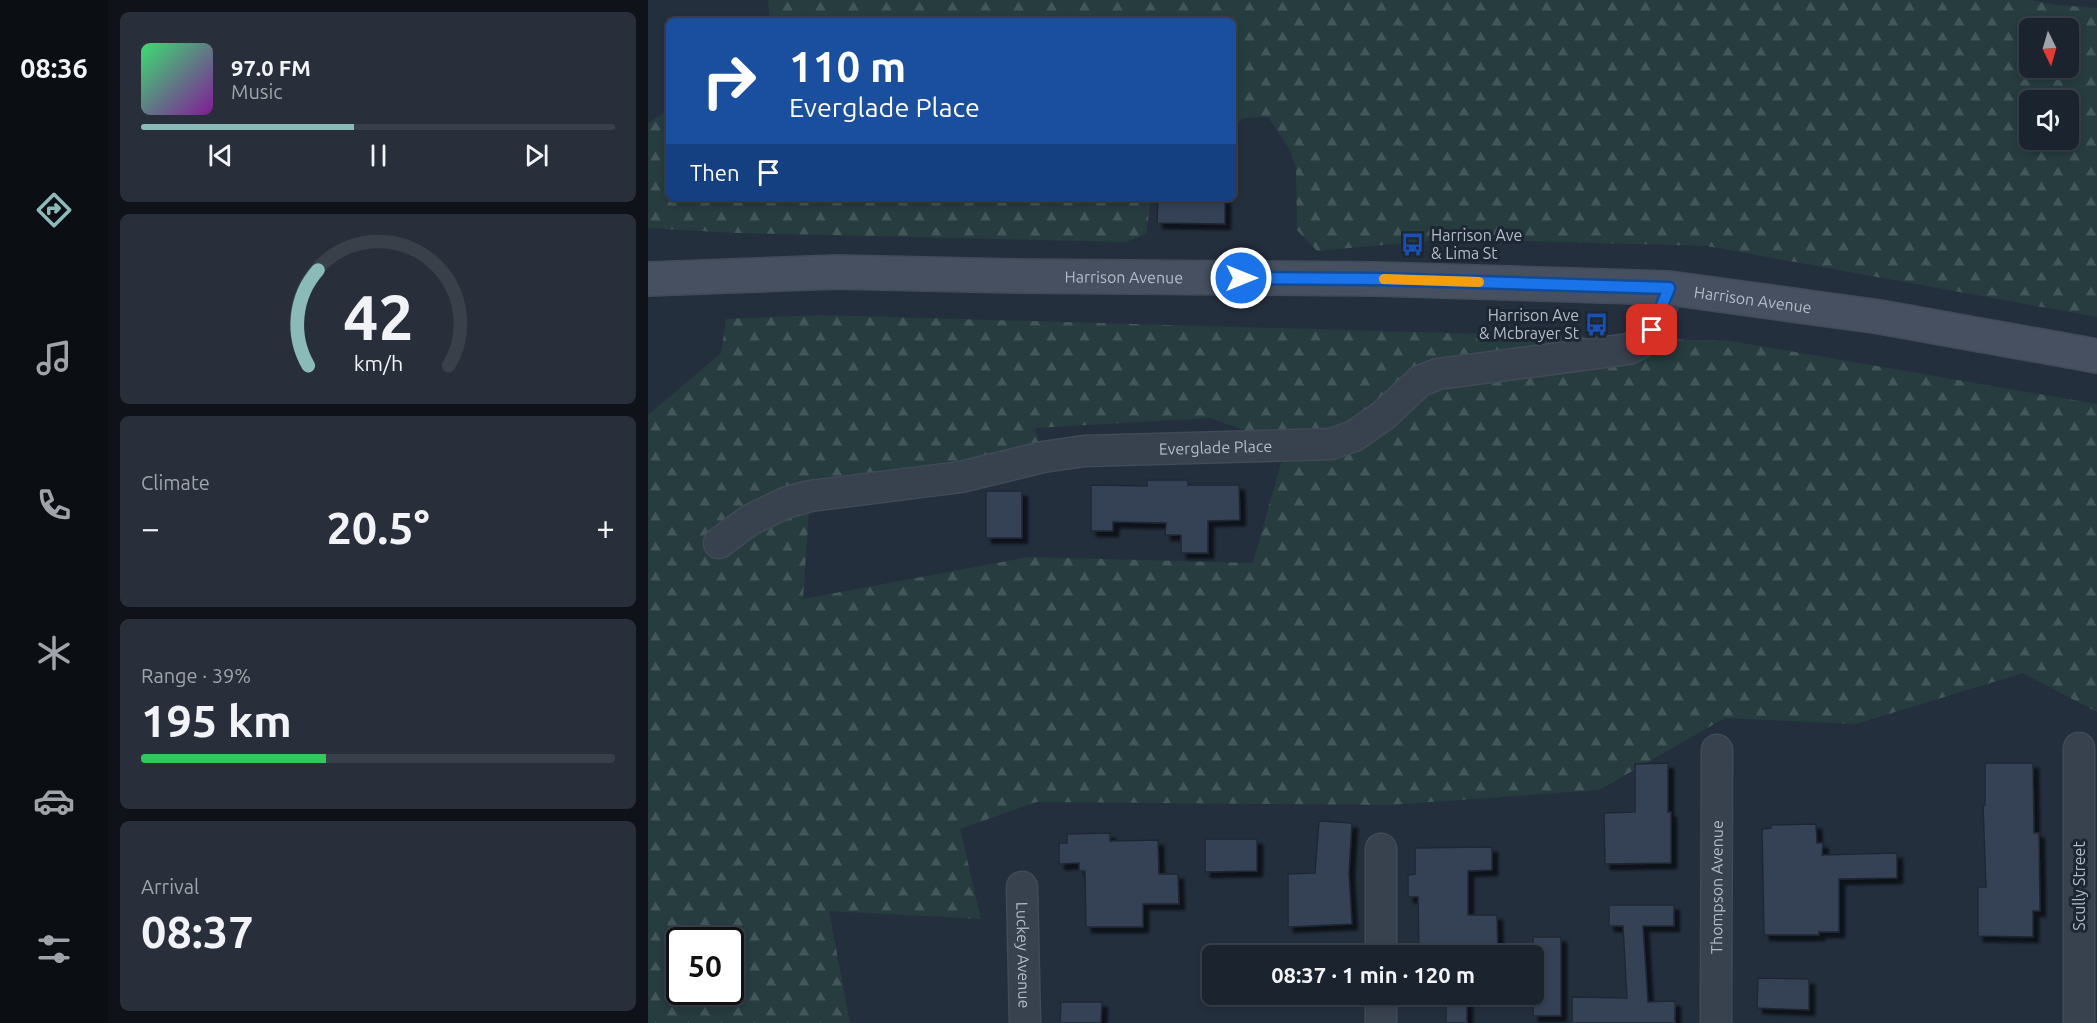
<!DOCTYPE html>
<html lang="en">
<head>
<meta charset="utf-8">
<style>
  body { margin:0; font-family:Ubuntu,sans-serif; background:#282f3a; color:#f1f3f6; height:100vh; display:flex; flex-direction:column; font-size:22px; white-space:nowrap }
  * { box-sizing:border-box; margin:0 }
  p { font-size:20px; color:#a0a4aa }
  .icon { flex:none; width:33px; height:33px; fill:none; stroke:currentColor; stroke-width:2; stroke-linecap:round; stroke-linejoin:round }
  .map { position:relative; flex:1; overflow:hidden }
  .sheet { display:flex; flex-direction:column; gap:12px; padding:12px; background:#0f1319; width:540px }
  .sheet>* { flex:none }
  .top-card { position:absolute; left:18px; top:18px; width:570px; height:183px; border-radius:9px; box-shadow:0 3px 9px #0003,0 0 0 2px #39404a; background:#1a4fa0; color:#fff; overflow:hidden }
  .needle { width:39px; rotate:175deg }
  .controls { position:absolute; left:1371px; top:18px; display:grid; gap:12px }
  .controls a { display:grid; place-items:center; width:60px; height:60px; border-radius:9px; background:#1b232e; box-shadow:0 3px 9px #0003,0 0 0 2px #39404a; font-size:30px }
  .speed { position:absolute; left:18px; top:927px; display:flex; gap:12px; font-size:30px; font-weight:700; text-align:center }
  .speed>* { display:grid; place-content:center; width:78px; height:78px; border-radius:50%; background:#1b232e; box-shadow:0 3px 9px #0003,0 0 0 2px #39404a; line-height:1 }
  .speed .limit { border:3px solid #111; border-radius:9px; background:#fff; color:#111 }
  .pin { position:absolute; display:grid; place-items:center; width:51px; height:51px; color:#fff; margin:-26px; border-radius:12px; box-shadow:0 3px 9px #0006 }
  .me { position:absolute; width:66px; margin:-33px; rotate:90deg; stroke-linejoin:round; filter:drop-shadow(0 0 4px #0008) }
  .turn { display:flex; align-items:center; gap:21px; height:126px; padding:0 24px; font-size:27px }
  .turn .icon { width:78px; height:78px; stroke-width:2.5 }
  .turn b { display:block; font-size:42px; line-height:51px }
  .then { display:flex; align-items:center; height:57px; padding:0 24px; background:#0003; gap:12px; font-size:22px }
  .big { font-size:45px; font-weight:700; line-height:1.1 }
  .sheet .tile { flex:1; display:flex; flex-direction:column; justify-content:center; gap:9px; min-width:0; padding:0 21px; border-radius:9px; background:#282f3a }
  .sheet .dial { align-items:center; gap:0 }
  .dial svg { height:156px; overflow:visible; fill:none; stroke:#39404a; stroke-width:7; stroke-linecap:round; text-anchor:middle }
  .dial text { fill:#f1f3f6; stroke:none }
  .song { display:flex; align-items:center; gap:18px }
  .cover { width:72px; height:72px; border-radius:9px; background:linear-gradient(135deg,hsl(140 70% 55%),hsl(290 70% 35%)) }
  .played { height:6px; border-radius:3px; background:linear-gradient(90deg,#8bbbb9 45%,#39404a 45%) }
  .keys { display:flex; justify-content:space-around; direction:ltr }
  .heat { display:flex; justify-content:space-between; align-items:center; font-size:33px; direction:ltr }
  .charge { height:9px; border-radius:4px; background:linear-gradient(90deg,#34c759 39%,#39404a 0) }
  .trip { position:absolute; left:554px; top:945px; width:342px; height:60px; border-radius:9px; background:#1b232e; box-shadow:0 3px 9px #0003,0 0 0 2px #39404a; font-weight:700; line-height:60px; text-align:center }
  main { display:flex; flex:1; min-height:0 }
  .dock { display:flex; flex-direction:column; width:108px; justify-content:space-around; align-items:center; background:#0b0e12; color:#a0a4aa }
  .dock .icon { width:42px; height:42px }
  .dock .selected { color:#8bbbb9 }
  .dock b { font-size:27px; color:#f1f3f6 }
  .map>svg:first-child { display:block }
  .forest { fill:url(#forest-firs); fill-rule:evenodd }
  .building { fill:#364354; stroke:#1f2835; stroke-width:1.5; filter:url(#shadow) }
  .lines { fill:none; stroke-linecap:round; stroke-linejoin:round }
  .street-casing { stroke:#414a57; stroke-width:33 }
  .secondary-casing { stroke:#414a57; stroke-width:36 }
  .street { stroke:#38414e; stroke-width:30 }
  .secondary { stroke:#465061; stroke-width:33 }
  .route-casing { stroke:#114b97; stroke-width:15 }
  .route { stroke:#1a73e8; stroke-width:10 }
  .slow { stroke:#f59e0b; stroke-width:10 }
  .labels { text-anchor:middle; stroke-width:6; stroke-linejoin:round; paint-order:stroke }
  .poi-label { font-size:16px; fill:#b4bcc9; stroke:#1d2633; text-anchor:start }
  .street-label { font-size:16px; fill:#b4bcc9; stroke:#1d2633 }
</style>
</head>
<body>
<main>
<nav class="dock">
<b>08:36</b>
<svg class="icon selected" aria-label="directions" viewBox="0 0 24 24"><path d="M12 3l9 9-9 9-9-9zM9 14v-3h6M13 9l2 2-2 2"/></svg>
<svg class="icon" aria-label="music" viewBox="0 0 24 24"><path d="M9 18V5l10-2v13"/><circle cx="6" cy="18" r="3"/><circle cx="16" cy="16" r="3"/></svg>
<svg class="icon" aria-label="phone" viewBox="0 0 24 24"><path d="M5 4h4l2 5-3 2q2 4 5 5l2-3 5 2v4C11 20 4 13 5 4z"/></svg>
<svg class="icon" aria-label="climate" viewBox="0 0 24 24"><path d="M12 3v18M4 7l16 10M4 17L20 7"/></svg>
<svg class="icon" aria-label="car" viewBox="0 0 24 24"><path d="M5 17H2v-5l4-1 3-4h7l3 4 3 1v5h-3M9 17h6M6 11h13"/><circle cx="7" cy="17" r="2"/><circle cx="17" cy="17" r="2"/></svg>
<svg class="icon" aria-label="filters" viewBox="0 0 24 24"><path d="M4 7h16M4 17h16"/><circle cx="9" cy="7" r="2"/><circle cx="15" cy="17" r="2"/></svg>
</nav>
<section class="sheet">
<div class="tile">
<div class="song"><i class="cover"></i><div><b>97.0 FM</b><p>Music</p></div></div>
<div class="played"></div>
<div class="keys"><svg class="icon" aria-label="previous" viewBox="0 0 24 24"><path d="M18 5L8 12l10 7zM5 5v14"/></svg><svg class="icon" aria-label="pause" viewBox="0 0 24 24"><path d="M8 5v14M16 5v14"/></svg><svg class="icon" aria-label="next" viewBox="0 0 24 24"><path d="M6 5l10 7-10 7zM19 5v14"/></svg></div>
</div>
<div class="tile dial"><svg viewBox="0 0 100 80">
<path d="M14 69A42 42 0 1 1 86 69"/>
<path d="M14 69A42 42 0 0 1 19 20" stroke="#8bbbb9"/>
<text x="50" y="56" font-size="32" font-weight="700">42</text>
<text x="50" y="72" font-size="11">km/h</text>
</svg></div>
<div class="tile"><p>Climate</p>
<div class="heat"><a>−</a><b class="big">20.5°</b><a>+</a></div>
</div>
<div class="tile"><p>Range · 39%</p><b class="big">195 km</b><div class="charge"></div></div>
<div class="tile"><p>Arrival</p><b class="big">08:37</b></div>
</section>
<div class="map">
<svg width="1449" height="1023" viewBox="0 0 1449 1023">
  <defs>
    <pattern id="forest-firs" width="22" height="20" patternUnits="userSpaceOnUse" patternTransform="scale(1.5)"><rect width="22" height="20" fill="#263c3f"/><path d="M5 1l3.5 6h-7zM16 11l3.5 6h-7z" fill="#435659"/></pattern>
    <filter id="shadow"><feDropShadow dx="5.5" dy="5.5" stdDeviation="1.5" flood-color="#0009"/></filter>
  </defs>
  <rect width="100%" height="100%" fill="#242f3e"/>
  <path class="forest" d="M 120,0 L 1383,0 L 1408,5 L 1449,8 L 1449,317 L 1059,246 L 800,239 L 669,251 L 649,230 L 648,167 L 640,147 L 620,117 L 596,118 L 585,126 L 585,21 L 122,21 ZM 1382,28 L 1420,28 L 1420,68 L 1382,68 ZM 1382,100 L 1420,100 L 1420,140 L 1382,140 Z
    M 21,110 L 21,198 L 503,198 L 498,234 L 478,242 L 89,233 L 0,228 L 0,123 Z
    M 172,315 L 1083,341 L 1449,404 L 1449,712 L 1375,673 L 1208,724 L 1077,718 L 951,790 L 740,805 L 388,802 L 312,829 L 333,919 L 181,911 L 202,1023 L 0,1023 L 0,415 L 73,353 L 78,319 ZM 562,418 L 638,445 L 605,563 L 381,557 L 155,599 L 162,496 L 395,457 L 387,428 ZM 32,940 L 82,940 L 82,992 L 32,992 Z"/>
  <path class="building" d="M 510,198 L 577,198 L 577,224 L 509,223 Z
    M 499,480 L 540,480 L 540,485 L 591,485 L 592,520 L 560,521 L 560,553 L 533,553 L 533,535 L 517,535 L 518,523 L 465,522 L 465,531 L 443,531 L 443,485 L 499,486 Z
    M 338,491 L 374,491 L 374,538 L 338,538 Z
    M 1020,763 L 1020,812 L 1023,812 L 1023,863 L 957,864 L 956,813 L 987,812 L 987,764 Z
    M 1337,763 L 1385,763 L 1386,833 L 1391,833 L 1392,911 L 1385,911 L 1385,937 L 1330,936 L 1330,887 L 1338,887 L 1335,805 L 1337,805 Z
    M 671,821 L 704,823 L 701,873 L 704,924 L 640,927 L 640,874 L 667,873 Z
    M 1168,824 L 1169,843 L 1175,843 L 1174,855 L 1249,853 L 1249,878 L 1191,879 L 1191,932 L 1171,932 L 1171,935 L 1116,935 L 1114,829 L 1123,828 L 1123,825 Z
    M 462,833 L 462,841 L 510,840 L 511,874 L 530,874 L 531,904 L 495,904 L 495,927 L 438,927 L 437,871 L 431,871 L 431,863 L 411,864 L 411,843 L 419,843 L 419,834 Z
    M 557,839 L 609,839 L 609,871 L 557,872 Z
    M 844,847 L 844,870 L 820,871 L 820,915 L 849,915 L 850,956 L 771,956 L 770,897 L 760,897 L 760,875 L 767,874 L 767,848 Z
    M 961,905 L 1026,905 L 1026,926 L 995,926 L 1000,1002 L 1027,1001 L 1027,1023 L 924,1023 L 924,997 L 979,998 L 975,926 L 961,926 Z
    M 885,937 L 913,937 L 913,1016 L 885,1016 Z
    M 1110,978 L 1161,979 L 1161,1010 L 1109,1008 Z
    M 798,994 L 819,994 L 819,1023 L 798,1023 Z
    M 413,1002 L 454,1002 L 453,1023 L 412,1023 Z"/>
  <g class="lines">
    <defs>
      <g id="street">
        <path id="s1" d="M 71,543 L 102,520 L 137,503 L 162,496 L 313,477 L 395,457 L 436,451 L 683,444 L 706,436 L 736,415 L 772,381 L 790,374 L 981,349 L 994,342 L 1004,330 L 1021,288"/>
        <path id="s2" d="M 374,887 L 377,1023"/>
        <path d="M 733,956 L 733,849"/>
        <path d="M 733,1023 L 733,994"/>
        <path id="s3" d="M 1068,1023 L 1069,750"/>
        <path d="M 1431,1023 L 1431,748"/>
      </g>
      <g id="secondary">
        <path id="s4" d="M 0,279 L 189,272 L 367,276 L 728,279 L 1021,288 L 1232,317 L 1449,356"/>
      </g>
    </defs>
    <use href="#street" class="street-casing"/>
    <use href="#secondary" class="secondary-casing"/>
    <use href="#street" class="street"/>
    <use href="#secondary" class="secondary"/>
  </g>
  <g class="lines">
    <defs>
      <path id="route" d="M 593,278 L 728,279 L 1021,288 L 1004,330"/>
    </defs>
    <use href="#route" class="route-casing"/>
    <use href="#route" class="route"/>
    <path class="slow" d="M 736,279 L 831,282"/>
  </g>
  <defs>
    <symbol id="bus-bare" viewBox="-9 -9 18 18"><path d="M-5-6H5V4H4V6H2V4H-2V6H-4V4H-5ZM-3.5-4V0h7V-4ZM-3.5 1.2v1.5H-2V1.2ZM2 1.2v1.5H3.5V1.2Z" fill="#1a4fb4" stroke="#1d2633" stroke-width="2.5" paint-order="stroke"/></symbol>
  </defs>
  <g fill-rule="evenodd">
    <use href="#bus-bare" x="748" y="228" width="33" height="33"/>
    <use href="#bus-bare" x="932" y="308" width="33" height="33"/>
  </g>
  <g class="labels">
    <g class="poi-label">
      <text x="783" y="241">Harrison Ave<tspan x="783" dy="18">&amp; Lima St</tspan></text>
      <text x="931" y="321" text-anchor="end">Harrison Ave<tspan x="931" dy="18">&amp; Mcbrayer St</tspan></text>
    </g>
    <g class="street-label">
      <text dy="6" stroke="none"><textPath href="#s4" startOffset="476">Harrison Avenue</textPath></text>
      <text dy="6" stroke="none"><textPath href="#s4" startOffset="1106">Harrison Avenue</textPath></text>
      <text dy="6" stroke="none"><textPath href="#s1" startOffset="513">Everglade Place</textPath></text>
      <text dy="6" stroke="none"><textPath href="#s3" startOffset="136">Thompson Avenue</textPath></text>
      <text transform="translate(1431 886) rotate(-90)" y="6">Scully Street</text>
      <text dy="6" stroke="none"><textPath href="#s2" startOffset="68">Luckey Avenue</textPath></text>
    </g>
  </g>
</svg>
<div class="controls">
<a><svg class="needle" viewBox="-14 -14 28 28"><path d="M0-13l5 13h-10z" fill="#e53935"/><path d="M0 13l5-13h-10z" fill="#a0a4aa"/></svg></a>
<a><svg class="icon" aria-label="sound" viewBox="0 0 24 24"><path d="M4 9h4l5-4v14l-5-4H4zM17 9q2 3 0 6"/></svg></a>
</div>
<div class="speed"><div class="limit">50</div></div>
<div class="pin" style="left:1004px;top:330px;background:#d93025"><svg class="icon" aria-label="arrive" viewBox="0 0 24 24"><path d="M6 21V4h12l-3 4 3 4H6"/></svg></div>
<svg class="me" style="left:593px;top:278px" viewBox="-20 -20 40 40"><circle r="17" fill="#1a73e8" stroke="#fff" stroke-width="3"/><path d="M0-11L8 9 0 5-8 9z" fill="#fff"/></svg>
<div class="trip">08:37 · 1 min · 120 m</div>
<div class="top-card">
<div class="turn"><svg class="icon" aria-label="right" viewBox="0 0 24 24"><path d="M7 20v-9h11M14 6l5 5-5 5"/></svg><div><b>110 m</b>Everglade Place</div></div>
<div class="then">Then<svg class="icon" aria-label="arrive" viewBox="0 0 24 24"><path d="M6 21V4h12l-3 4 3 4H6"/></svg></div>
</div>
</div>
</main>
</body>
</html>
